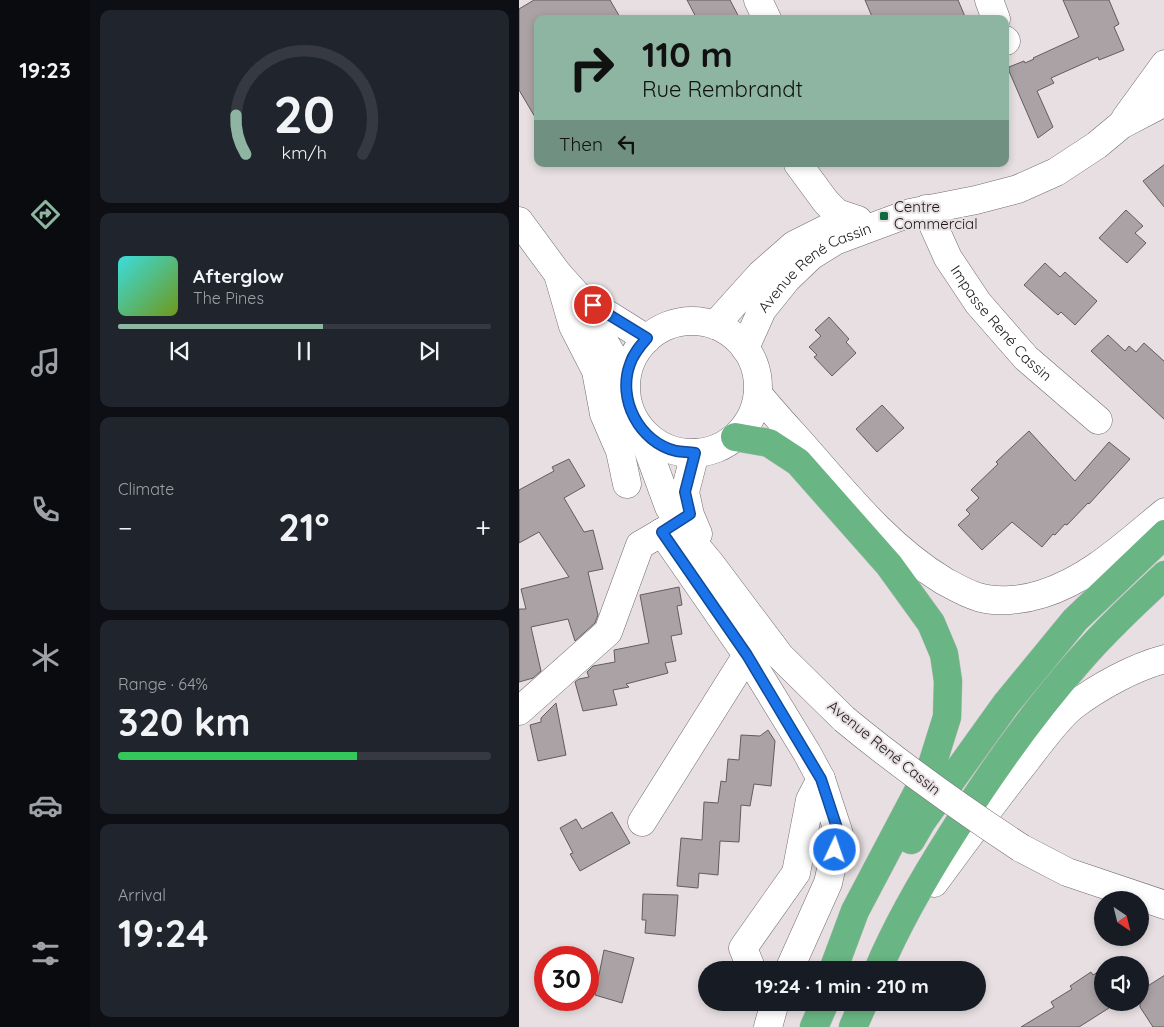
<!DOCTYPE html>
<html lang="en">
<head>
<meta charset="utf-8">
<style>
  body { margin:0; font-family:Quicksand,sans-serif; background:#20242c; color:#f1f3f6; height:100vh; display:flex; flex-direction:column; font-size:19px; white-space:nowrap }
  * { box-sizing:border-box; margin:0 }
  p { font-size:16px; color:#9ea1a6 }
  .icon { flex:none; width:28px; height:28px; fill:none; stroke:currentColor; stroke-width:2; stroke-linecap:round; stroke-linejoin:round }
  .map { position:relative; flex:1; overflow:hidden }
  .side { display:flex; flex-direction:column; gap:10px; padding:10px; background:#0d0f14; width:429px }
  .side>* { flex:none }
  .hud { position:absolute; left:15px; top:15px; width:475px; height:152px; border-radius:10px; box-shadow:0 2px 8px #0003; background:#8db5a2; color:#111; overflow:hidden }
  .needle { width:32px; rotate:145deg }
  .tools { position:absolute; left:575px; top:891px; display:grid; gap:10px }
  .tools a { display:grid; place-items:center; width:55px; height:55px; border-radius:50%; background:#171b24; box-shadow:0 2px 8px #0003; font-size:25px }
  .speed { position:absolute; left:15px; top:946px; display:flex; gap:10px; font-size:25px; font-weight:700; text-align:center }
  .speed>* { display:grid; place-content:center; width:65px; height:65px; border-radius:50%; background:#171b24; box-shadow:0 2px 8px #0003; line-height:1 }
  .speed .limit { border:8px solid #d22; background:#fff; color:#111 }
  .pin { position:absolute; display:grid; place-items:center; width:42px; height:42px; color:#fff; margin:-21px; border:2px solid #fff; border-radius:50%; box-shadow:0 1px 5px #0007 }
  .me { position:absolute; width:55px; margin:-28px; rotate:3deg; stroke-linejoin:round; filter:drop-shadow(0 0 4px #0008) }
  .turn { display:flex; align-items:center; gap:18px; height:105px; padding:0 25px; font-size:22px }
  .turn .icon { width:65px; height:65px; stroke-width:2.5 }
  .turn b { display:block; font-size:35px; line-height:42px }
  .then { display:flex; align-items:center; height:48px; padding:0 25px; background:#0003; gap:10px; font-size:19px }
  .big { font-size:38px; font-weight:800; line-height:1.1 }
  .side .tile { flex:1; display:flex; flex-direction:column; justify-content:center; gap:8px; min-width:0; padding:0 18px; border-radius:10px; background:#20242c }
  .side .dial { align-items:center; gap:0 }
  .dial svg { height:130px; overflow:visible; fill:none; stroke:#363941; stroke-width:7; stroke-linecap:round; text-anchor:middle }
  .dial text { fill:#f1f3f6; stroke:none }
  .song { display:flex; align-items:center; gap:15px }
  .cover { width:60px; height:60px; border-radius:8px; background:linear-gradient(135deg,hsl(180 70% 55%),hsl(80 70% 35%)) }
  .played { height:5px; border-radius:2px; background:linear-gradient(90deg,#8db5a2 55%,#363941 55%) }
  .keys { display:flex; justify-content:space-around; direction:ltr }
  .heat { display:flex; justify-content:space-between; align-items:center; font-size:28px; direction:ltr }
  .charge { height:8px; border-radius:4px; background:linear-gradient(90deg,#34c759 64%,#363941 0) }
  .trip { position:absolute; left:179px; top:961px; width:288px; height:50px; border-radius:25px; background:#171b24; box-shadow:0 2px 8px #0003; font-weight:800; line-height:50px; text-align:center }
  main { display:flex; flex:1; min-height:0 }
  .dock { display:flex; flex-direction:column; width:90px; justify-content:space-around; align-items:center; background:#090b0e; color:#9ea1a6 }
  .dock .icon { width:35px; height:35px }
  .dock .selected { color:#8db5a2 }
  .dock b { font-size:22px; color:#f1f3f6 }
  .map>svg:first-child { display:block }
  .building { fill:#aaa2a4; stroke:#635d5e }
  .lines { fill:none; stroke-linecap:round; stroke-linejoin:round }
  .minor-casing { stroke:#736c6e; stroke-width:29 }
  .highway-casing { stroke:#bfbebe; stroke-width:29 }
  .minor { stroke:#fff; stroke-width:28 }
  .highway { stroke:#69b583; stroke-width:28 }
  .minor-bridge-casing { stroke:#736c6e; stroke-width:29; stroke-linecap:butt }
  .minor-bridge { stroke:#fff; stroke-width:28 }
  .route-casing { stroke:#114b97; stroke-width:12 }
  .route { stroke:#1a73e8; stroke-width:9 }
  .poi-dot { fill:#12693b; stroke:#e7dfe1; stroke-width:2 }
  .labels { text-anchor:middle; stroke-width:4; stroke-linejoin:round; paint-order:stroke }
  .poi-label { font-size:15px; fill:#1a1718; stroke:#e7dfe1; text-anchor:start }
  .street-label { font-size:15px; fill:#1a1718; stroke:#e7dfe1 }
</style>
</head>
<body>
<main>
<nav class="dock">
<b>19:23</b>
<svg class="icon selected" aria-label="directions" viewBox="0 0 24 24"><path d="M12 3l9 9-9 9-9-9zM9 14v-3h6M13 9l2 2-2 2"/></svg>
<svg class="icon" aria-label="music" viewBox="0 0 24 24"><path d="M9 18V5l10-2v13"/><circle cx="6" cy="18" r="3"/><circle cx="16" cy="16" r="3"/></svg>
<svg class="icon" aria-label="phone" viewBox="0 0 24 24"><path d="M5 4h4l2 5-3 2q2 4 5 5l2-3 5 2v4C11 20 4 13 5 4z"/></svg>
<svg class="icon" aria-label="climate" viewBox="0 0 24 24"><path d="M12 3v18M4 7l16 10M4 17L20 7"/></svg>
<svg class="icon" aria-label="car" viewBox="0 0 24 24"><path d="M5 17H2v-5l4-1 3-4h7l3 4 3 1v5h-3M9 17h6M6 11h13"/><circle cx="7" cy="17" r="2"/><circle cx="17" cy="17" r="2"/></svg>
<svg class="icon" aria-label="filters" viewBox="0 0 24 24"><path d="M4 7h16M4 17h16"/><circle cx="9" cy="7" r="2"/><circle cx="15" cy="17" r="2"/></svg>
</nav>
<section class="side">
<div class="tile dial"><svg viewBox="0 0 100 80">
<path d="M14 69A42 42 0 1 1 86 69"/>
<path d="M14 69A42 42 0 0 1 8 45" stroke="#8db5a2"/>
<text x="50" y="56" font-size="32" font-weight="700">20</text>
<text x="50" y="72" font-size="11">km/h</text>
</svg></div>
<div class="tile">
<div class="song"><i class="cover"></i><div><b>Afterglow</b><p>The Pines</p></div></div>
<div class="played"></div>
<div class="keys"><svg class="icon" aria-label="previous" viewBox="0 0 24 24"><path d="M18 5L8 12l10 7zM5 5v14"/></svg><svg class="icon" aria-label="pause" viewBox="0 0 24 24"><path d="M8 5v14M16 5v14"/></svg><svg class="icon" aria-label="next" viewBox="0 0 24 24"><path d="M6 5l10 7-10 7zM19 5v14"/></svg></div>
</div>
<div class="tile"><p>Climate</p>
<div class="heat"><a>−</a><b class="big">21°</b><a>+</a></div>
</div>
<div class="tile"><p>Range · 64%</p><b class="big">320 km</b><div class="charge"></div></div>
<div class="tile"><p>Arrival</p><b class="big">19:24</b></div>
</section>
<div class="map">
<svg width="646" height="1027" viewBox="0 0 646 1027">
  <rect width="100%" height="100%" fill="#e7dfe1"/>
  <path class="building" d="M 15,0 L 91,0 L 102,19 L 19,19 L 19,122 L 0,90 L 0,9 Z
    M 168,0 L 211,0 L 221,19 L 178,19 Z
    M 346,0 L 439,0 L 447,19 L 354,19 Z
    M 544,0 L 590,0 L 600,24 L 595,27 L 605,50 L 580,60 L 579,57 L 532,78 L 535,83 L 518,91 L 534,127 L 519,138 L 490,71 L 490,67 L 505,61 L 506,63 L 515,59 L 514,58 L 560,37 Z
    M 646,164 L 646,208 L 624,181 Z
    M 607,210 L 624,226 L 616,233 L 627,243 L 608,263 L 580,238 Z
    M 526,263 L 541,277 L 546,272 L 578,301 L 556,325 L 542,312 L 539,315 L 505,285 Z
    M 310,317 L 330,339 L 327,342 L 337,353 L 313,376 L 295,357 L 298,355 L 290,347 L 302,336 L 296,330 Z
    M 589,335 L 606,351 L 610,346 L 617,352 L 625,343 L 646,362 L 646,420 L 572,351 Z
    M 363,405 L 385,428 L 358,452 L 337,429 Z
    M 510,431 L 556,481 L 590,442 L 611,459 L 570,504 L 569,503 L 548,525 L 546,524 L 536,535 L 534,534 L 523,547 L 493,522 L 463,550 L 439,525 L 451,514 L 447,510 L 460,498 L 452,490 L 479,464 L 477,462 Z
    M 50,459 L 66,486 L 45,498 L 65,532 L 74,530 L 84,569 L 69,572 L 79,615 L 76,623 L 56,641 L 49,619 L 12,627 L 22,671 L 14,678 L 0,682 L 0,609 L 7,609 L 2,589 L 50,577 L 20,532 L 0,543 L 0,490 L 35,471 L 33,467 Z
    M 160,587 L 163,605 L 158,606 L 163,634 L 152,636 L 157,661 L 146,663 L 149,673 L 107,684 L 110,687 L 94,690 L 98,705 L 64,711 L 56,682 L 60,679 L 70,677 L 68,672 L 74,666 L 96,662 L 95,650 L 130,643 L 121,595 Z
    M 37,703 L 47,755 L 19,761 L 11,725 L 22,722 L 22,718 Z
    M 249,730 L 256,741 L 252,786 L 235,784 L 231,806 L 222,805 L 220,842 L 201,841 L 199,875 L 180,873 L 179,888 L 158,886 L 162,838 L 183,840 L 185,802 L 199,803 L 202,781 L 207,782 L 209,759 L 220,760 L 222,735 L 241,736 Z
    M 93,812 L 111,843 L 61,871 L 51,854 L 54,853 L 41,828 L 57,819 L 63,829 Z
    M 124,894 L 159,895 L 156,936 L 126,933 L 127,920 L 123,920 Z
    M 85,950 L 115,958 L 103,1003 L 76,995 Z
    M 584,969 L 584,1002 L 587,1002 L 590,1008 L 560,1027 L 502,1027 L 535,1007 L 532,1002 L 553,989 L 551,986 L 572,972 L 574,975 Z
    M 646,975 L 646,1027 L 634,1027 L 621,1007 L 621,991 Z"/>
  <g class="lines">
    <defs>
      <g id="minor">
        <path d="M 239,0 L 248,19"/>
        <path d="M 470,0 L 477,19"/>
        <path d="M 486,40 L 487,41"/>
        <path d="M 606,119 L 646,64"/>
        <path d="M 279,164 L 307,202 L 318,213 L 339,220"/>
        <path id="s1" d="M 407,209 L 429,258 L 459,303 L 507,358 L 579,420"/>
        <path d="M 0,221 L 39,274 L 58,295 L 107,379"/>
        <path d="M 39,274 L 54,326 L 77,371 L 85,414 L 101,451 L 108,484"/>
        <path d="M 61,297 L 128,339"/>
        <circle cx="173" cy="387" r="66"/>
        <path d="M 196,325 L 242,274 L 275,245 L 311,227"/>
        <path id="s2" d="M 226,348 L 243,310 L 268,279 L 292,256 L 316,241 L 391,213 L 457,200 L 499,189 L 537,172 L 578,145 L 602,125 L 646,102"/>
        <path d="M 239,394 C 257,416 277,437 296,459 C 335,504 374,550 425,581 C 436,587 448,594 459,597 C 479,603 504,600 523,594 C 571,579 608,543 646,512"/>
        <path d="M 121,428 L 150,507 L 171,539 L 191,563 L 261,656 L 325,719"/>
        <path d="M 176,453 L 166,492 L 171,515 L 179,534"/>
        <path d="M 143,532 L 228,655 L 288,753 L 302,779 L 320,834 L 309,883 L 270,970"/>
        <path d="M 0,711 L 89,632 L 121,545 L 159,523"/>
        <path d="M 123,822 L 228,655"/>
        <path d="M 502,848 L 548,872 L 646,905"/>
        <path d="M 415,883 C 445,842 475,801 507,761 C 519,745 539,718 554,706 C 579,687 615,667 646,659"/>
        <path d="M 233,970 L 224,948 L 277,873 L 291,800 L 302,779"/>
        <path d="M 249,1027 L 256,1002"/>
      </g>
      <path id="highway" d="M 216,437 L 250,443 L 279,462 L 370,565 L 412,623 L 425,654 L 429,681 L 428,717 L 413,765 L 336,911 L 314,970
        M 392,840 L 403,821 L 487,704 L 556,620 L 646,534
        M 359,970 C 379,922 405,878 433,834 C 471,774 512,715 560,661 C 586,631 616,603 646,575
        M 295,1027 L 306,1002
        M 334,1027 L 345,1002"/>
    </defs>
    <use href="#minor" class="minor-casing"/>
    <use href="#highway" class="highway-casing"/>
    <use href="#minor" class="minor"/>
    <use href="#highway" class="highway"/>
    <defs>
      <path id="minor-bridge" d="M 325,719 C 382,766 441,808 502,848"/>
    </defs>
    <use href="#minor-bridge" class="minor-bridge-casing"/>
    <use href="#minor-bridge" class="minor-bridge"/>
  </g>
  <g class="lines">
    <defs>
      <path id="route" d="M 74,305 L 128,338 C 121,346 114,354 111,364 C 98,399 120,442 157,451 C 163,452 170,452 176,453 L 166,492 L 171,514 L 143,532 L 228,655 L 302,779 L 320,834 L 316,850"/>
    </defs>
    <use href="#route" class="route-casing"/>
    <use href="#route" class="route"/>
  </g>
  <rect class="poi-dot" x="360" y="211" width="10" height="10" rx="2.5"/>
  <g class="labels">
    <g class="poi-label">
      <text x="375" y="212">Centre<tspan x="375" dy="17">Commercial</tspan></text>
    </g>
    <g class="street-label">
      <text dy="5" stroke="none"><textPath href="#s2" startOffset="111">Avenue René Cassin</textPath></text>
      <text dy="5" stroke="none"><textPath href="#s1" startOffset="138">Impasse René Cassin</textPath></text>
      <text transform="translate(365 748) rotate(39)" y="5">Avenue René Cassin</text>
    </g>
  </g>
</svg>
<div class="tools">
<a><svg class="needle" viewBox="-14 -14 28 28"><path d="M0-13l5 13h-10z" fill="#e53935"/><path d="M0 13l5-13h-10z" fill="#9ea1a6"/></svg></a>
<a><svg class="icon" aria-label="sound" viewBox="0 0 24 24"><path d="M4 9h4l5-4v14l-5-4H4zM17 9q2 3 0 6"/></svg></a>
</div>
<div class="speed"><div class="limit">30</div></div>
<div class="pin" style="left:74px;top:305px;background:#d93025"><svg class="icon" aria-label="arrive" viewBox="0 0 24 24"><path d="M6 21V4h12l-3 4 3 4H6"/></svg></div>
<svg class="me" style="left:316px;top:850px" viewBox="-20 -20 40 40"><circle r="17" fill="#1a73e8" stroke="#fff" stroke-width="3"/><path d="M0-11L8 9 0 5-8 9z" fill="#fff"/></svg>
<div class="trip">19:24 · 1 min · 210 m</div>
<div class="hud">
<div class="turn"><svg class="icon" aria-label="right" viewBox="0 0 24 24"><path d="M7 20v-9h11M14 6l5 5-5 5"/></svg><div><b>110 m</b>Rue Rembrandt</div></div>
<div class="then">Then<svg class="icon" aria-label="left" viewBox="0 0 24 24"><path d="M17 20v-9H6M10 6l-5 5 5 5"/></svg></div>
</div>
</div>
</main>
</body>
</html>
